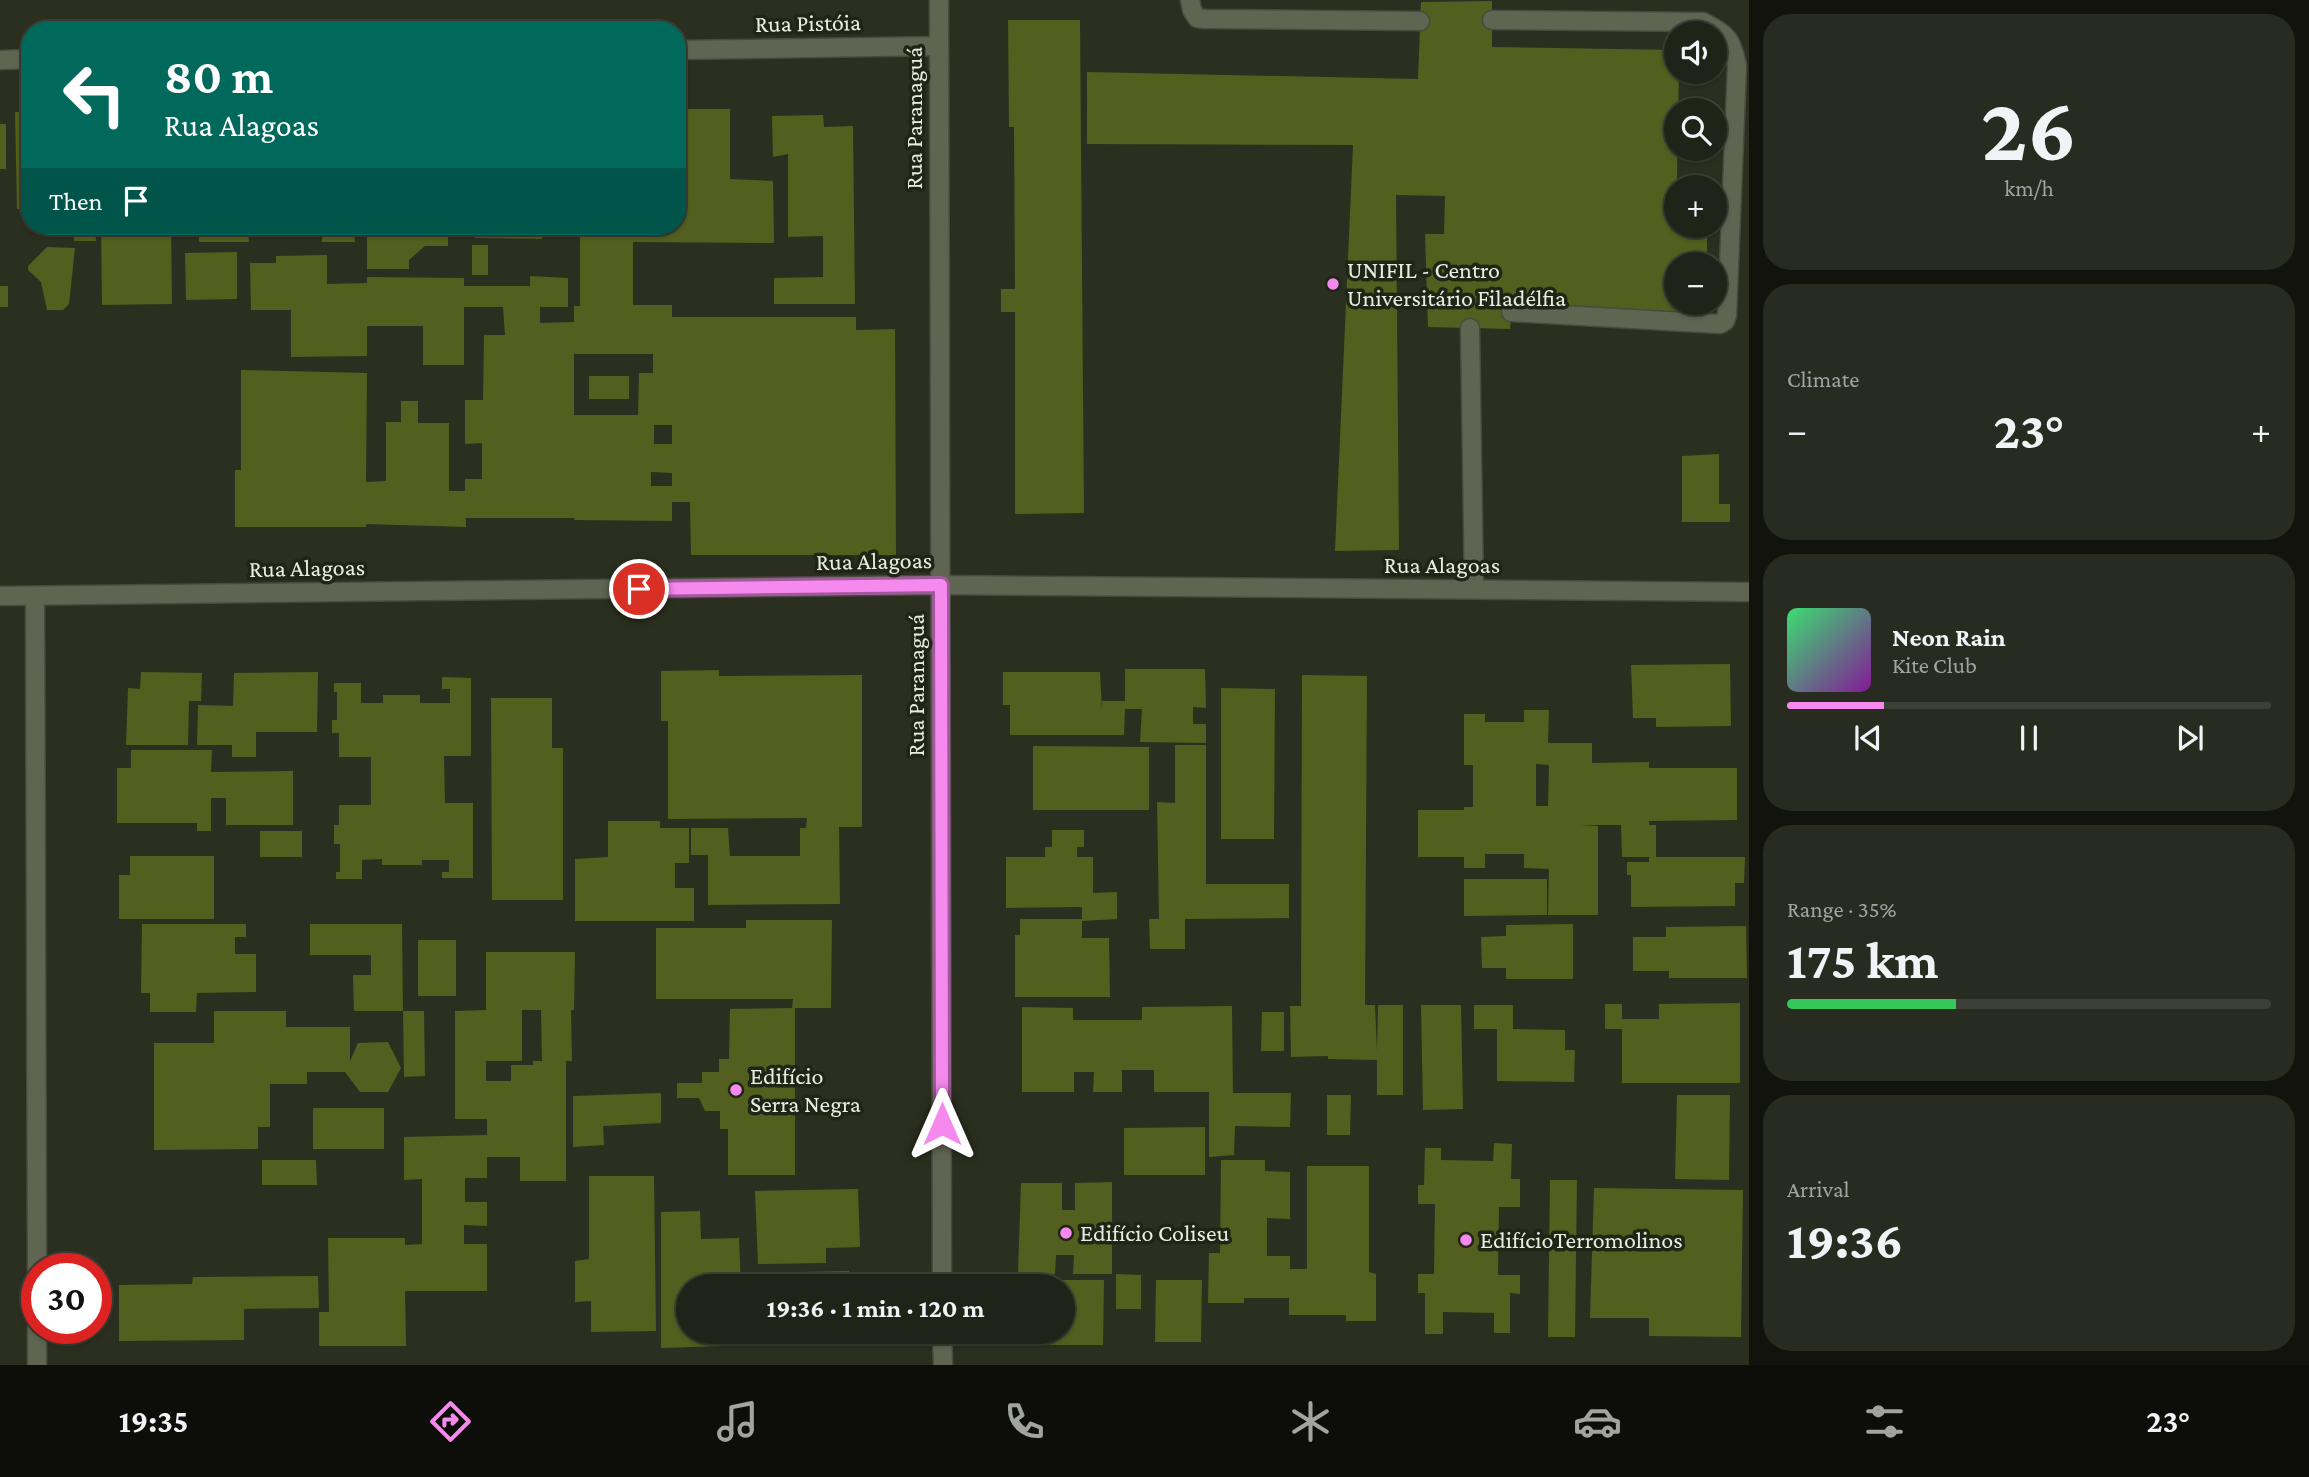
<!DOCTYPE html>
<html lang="en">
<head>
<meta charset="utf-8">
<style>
  body { margin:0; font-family:"Crimson Pro",serif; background:#282b20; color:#f1f3f6; height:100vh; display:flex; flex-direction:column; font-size:26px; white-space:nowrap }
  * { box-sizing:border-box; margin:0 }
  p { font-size:23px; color:#a2a4a1 }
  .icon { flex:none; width:38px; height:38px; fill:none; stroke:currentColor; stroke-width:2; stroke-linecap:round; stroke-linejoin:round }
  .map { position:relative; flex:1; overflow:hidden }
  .drawer { display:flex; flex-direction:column; gap:14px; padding:14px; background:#12130d; width:560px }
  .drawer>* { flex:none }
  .banner { position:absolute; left:21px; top:21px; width:665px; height:214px; border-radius:28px; box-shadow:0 2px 5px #0004,0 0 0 2px #3d4036; background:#00695c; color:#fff; overflow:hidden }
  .tools { position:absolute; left:1664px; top:21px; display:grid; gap:14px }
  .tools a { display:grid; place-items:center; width:63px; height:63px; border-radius:50%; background:#202317; box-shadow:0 2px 5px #0004,0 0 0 2px #3d4036; font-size:35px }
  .speed { position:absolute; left:21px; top:1253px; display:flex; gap:14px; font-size:35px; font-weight:700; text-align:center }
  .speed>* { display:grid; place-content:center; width:91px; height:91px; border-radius:50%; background:#202317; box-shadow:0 2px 5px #0004,0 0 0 2px #3d4036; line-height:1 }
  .speed .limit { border:10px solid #d22; background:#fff; color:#111 }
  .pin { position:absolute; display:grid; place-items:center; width:60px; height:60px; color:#fff; margin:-30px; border:4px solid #fff; border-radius:50%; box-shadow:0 2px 7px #0007 }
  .me { position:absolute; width:77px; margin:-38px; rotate:0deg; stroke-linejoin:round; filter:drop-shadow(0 0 5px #0008) }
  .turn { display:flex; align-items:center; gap:24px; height:147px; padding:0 28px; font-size:32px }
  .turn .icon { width:91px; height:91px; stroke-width:2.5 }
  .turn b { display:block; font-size:49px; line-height:60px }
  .then { display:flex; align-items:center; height:66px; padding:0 28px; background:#0003; gap:14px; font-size:26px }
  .big { font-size:52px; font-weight:700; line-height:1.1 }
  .drawer .tile { flex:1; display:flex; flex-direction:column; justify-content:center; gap:10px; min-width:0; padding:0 24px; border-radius:28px; background:#282b20 }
  .drawer .dial { align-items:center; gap:0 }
  .dial b { font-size:91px; line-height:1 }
  .song { display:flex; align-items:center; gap:21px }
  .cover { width:84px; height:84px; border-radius:10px; background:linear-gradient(135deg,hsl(140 70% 55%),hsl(290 70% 35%)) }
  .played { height:7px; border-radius:4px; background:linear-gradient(90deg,#f689ee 20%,#3d4036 20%) }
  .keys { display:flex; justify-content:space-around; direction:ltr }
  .heat { display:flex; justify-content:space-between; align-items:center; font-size:38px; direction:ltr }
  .charge { height:10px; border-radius:5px; background:linear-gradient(90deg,#34c759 35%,#3d4036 0) }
  .trip { position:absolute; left:676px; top:1274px; width:399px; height:70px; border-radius:35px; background:#202317; box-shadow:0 2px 5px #0004,0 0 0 2px #3d4036; font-weight:700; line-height:70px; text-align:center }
  .tab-bar { display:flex; height:112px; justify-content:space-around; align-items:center; background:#0d0e09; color:#a2a4a1 }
  .tab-bar .icon { width:49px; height:49px }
  .tab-bar .selected { color:#f689ee }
  .tab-bar b { font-size:32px; color:#f1f3f6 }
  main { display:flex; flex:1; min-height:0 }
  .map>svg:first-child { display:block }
  .building { fill:#525f1e; fill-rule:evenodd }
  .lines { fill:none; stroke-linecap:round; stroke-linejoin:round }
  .lane-casing { stroke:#474a3d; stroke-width:21 }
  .street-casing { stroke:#474a3d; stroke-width:21 }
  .lane { stroke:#606552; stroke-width:18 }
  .street { stroke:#606552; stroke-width:18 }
  .route-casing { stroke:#a0599b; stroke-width:18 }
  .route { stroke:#f689ee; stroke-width:12 }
  .poi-dot { fill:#f689ee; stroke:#212515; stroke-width:2.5 }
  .labels { text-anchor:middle; stroke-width:7; stroke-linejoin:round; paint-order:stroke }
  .street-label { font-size:24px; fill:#eaede3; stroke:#212515 }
  .poi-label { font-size:24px; fill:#eaede3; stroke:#212515; text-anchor:start }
</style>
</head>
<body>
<main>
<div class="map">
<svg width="1749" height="1365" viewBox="0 0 1749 1365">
  <rect width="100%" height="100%" fill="#2b2f1f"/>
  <path class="building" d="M 1492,1 L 1492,47 L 1676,50 L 1676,72 L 1679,72 L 1676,226 L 1707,226 L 1707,264 L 1676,264 L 1676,303 L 1706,303 L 1706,319 L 1512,304 L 1510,329 L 1428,327 L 1425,234 L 1444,234 L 1445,196 L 1396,195 L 1399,550 L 1335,551 L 1353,145 L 1087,144 L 1087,72 L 1418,79 L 1421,2 Z
    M 1008,20 L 1080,20 L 1084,513 L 1015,514 L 1015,312 L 1001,312 L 1001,289 L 1015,289 L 1014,127 L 1009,127 Z
    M 677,109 L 730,109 L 730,179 L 773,181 L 774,243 L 633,242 L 633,305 L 672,305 L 672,317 L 856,317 L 856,330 L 895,329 L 896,555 L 691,555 L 690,502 L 672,502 L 672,521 L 574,520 L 574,518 L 466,518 L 466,527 L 366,524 L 366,527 L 235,527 L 235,470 L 241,470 L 241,370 L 367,373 L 366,482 L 386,481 L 386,422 L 401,422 L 401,401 L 418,401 L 418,423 L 449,423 L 449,491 L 465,491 L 465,479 L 482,479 L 482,443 L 465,444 L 465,400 L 483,400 L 484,335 L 505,335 L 503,307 L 464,307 L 464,365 L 423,365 L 423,326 L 367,326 L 367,356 L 291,357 L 291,310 L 251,310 L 250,263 L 276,263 L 276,256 L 327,255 L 327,284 L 367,283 L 367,277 L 464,278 L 464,286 L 530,286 L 530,276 L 568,278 L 568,307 L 540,307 L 540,323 L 574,322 L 574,306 L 580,306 L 580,226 L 677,226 ZM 574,354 L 653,354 L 653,373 L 639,373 L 638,415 L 574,415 ZM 654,425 L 672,425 L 672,444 L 654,444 ZM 651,472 L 672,473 L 672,486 L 651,486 Z
    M 15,112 L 30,112 L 30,209 L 17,209 Z
    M 823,115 L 824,127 L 853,126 L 855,304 L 774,304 L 774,278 L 823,277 L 823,236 L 788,237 L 788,154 L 773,157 L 772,116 Z
    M 0,124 L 6,124 L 6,169 L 0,169 Z
    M 73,226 L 95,226 L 96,241 L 74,241 Z
    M 101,226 L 171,226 L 172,304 L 102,305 Z
    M 199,226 L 267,226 L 267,230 L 248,231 L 249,242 L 199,242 Z
    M 294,226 L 360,226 L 360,230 L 354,230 L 355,242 L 322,242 L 322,236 L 294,237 Z
    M 367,226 L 448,226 L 448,246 L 425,246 L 409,260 L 409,269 L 367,269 Z
    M 475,226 L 542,226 L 542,239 L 475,238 Z
    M 472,245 L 488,245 L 488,275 L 472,275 Z
    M 47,247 L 75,248 L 69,304 L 63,310 L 47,310 L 41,282 L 28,270 L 28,266 Z
    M 237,252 L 237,299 L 186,300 L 185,253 Z
    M 0,286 L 8,286 L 8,307 L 0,307 Z
    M 589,376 L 629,376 L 629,399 L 589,399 Z
    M 1719,454 L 1719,504 L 1730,504 L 1730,522 L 1682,522 L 1682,456 Z
    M 1730,664 L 1731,726 L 1656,727 L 1656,718 L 1633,718 L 1631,665 Z
    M 1125,669 L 1205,669 L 1206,708 L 1193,707 L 1193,724 L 1206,724 L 1206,743 L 1140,742 L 1142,709 L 1125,709 L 1124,735 L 1010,735 L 1010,705 L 1003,705 L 1003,672 L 1100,672 L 1102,710 L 1102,701 L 1125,701 Z
    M 719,670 L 719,676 L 862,675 L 862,827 L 839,827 L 840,904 L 708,905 L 708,855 L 691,855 L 691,828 L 728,828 L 730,856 L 800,856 L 800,828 L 806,828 L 807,818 L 668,819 L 668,721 L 661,721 L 661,671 Z
    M 141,672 L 202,673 L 201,701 L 189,701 L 188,745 L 126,745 L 128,688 L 140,689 Z
    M 318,672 L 317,732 L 256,732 L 256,757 L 232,757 L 232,745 L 197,745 L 198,705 L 233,706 L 234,673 Z
    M 1302,675 L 1367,676 L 1365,1005 L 1375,1005 L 1377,1051 L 1378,1005 L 1403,1005 L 1403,1095 L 1377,1095 L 1377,1060 L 1328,1059 L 1328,1056 L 1291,1057 L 1290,1006 L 1301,1006 Z
    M 442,677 L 471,678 L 471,756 L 444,756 L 445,803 L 473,803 L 473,878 L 442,878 L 442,872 L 449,872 L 449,860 L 422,860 L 422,865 L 382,865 L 382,859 L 362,860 L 362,879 L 336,879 L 336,872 L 340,872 L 340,844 L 334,844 L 334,825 L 339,825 L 339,805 L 371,805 L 371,757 L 339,757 L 339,733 L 332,733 L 332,720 L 337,720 L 337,692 L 334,692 L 334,683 L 361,683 L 361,703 L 383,703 L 383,695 L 420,695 L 420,703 L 450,703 L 450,689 L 442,689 Z
    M 1221,688 L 1275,689 L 1274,839 L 1221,839 Z
    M 491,698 L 552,698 L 552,748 L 563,748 L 563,900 L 492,900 Z
    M 1524,710 L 1549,710 L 1548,743 L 1592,743 L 1592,763 L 1649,762 L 1649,768 L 1737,768 L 1737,820 L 1649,821 L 1649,825 L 1656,825 L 1656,857 L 1745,857 L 1744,883 L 1735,883 L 1735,906 L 1631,907 L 1631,875 L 1627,875 L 1627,862 L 1649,862 L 1649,857 L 1622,857 L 1621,825 L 1580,825 L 1598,826 L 1598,915 L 1548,915 L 1549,869 L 1524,868 L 1524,854 L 1485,854 L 1485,868 L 1464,868 L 1464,857 L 1418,857 L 1418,810 L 1464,810 L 1464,807 L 1473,807 L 1473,765 L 1464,765 L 1464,714 L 1485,714 L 1485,722 L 1524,722 ZM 1536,764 L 1549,765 L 1548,806 L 1536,806 Z
    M 1175,745 L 1206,745 L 1206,884 L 1289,884 L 1289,918 L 1185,919 L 1185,949 L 1150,949 L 1149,919 L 1159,919 L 1157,802 L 1175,803 Z
    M 1033,746 L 1149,747 L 1149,810 L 1033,810 Z
    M 131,750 L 212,750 L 211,772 L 293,771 L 293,825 L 226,825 L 226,798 L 211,798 L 211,831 L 197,831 L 197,823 L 117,823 L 117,768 L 131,768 Z
    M 608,821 L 660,821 L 660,828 L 689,828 L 689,863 L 675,863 L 675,888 L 694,888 L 694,921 L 575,921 L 575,859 L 608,857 Z
    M 1052,830 L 1084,830 L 1084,847 L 1077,847 L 1077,857 L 1093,857 L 1093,893 L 1117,892 L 1117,919 L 1082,921 L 1082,938 L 1109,938 L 1110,997 L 1015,997 L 1015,935 L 1020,935 L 1020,919 L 1082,919 L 1082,907 L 1006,908 L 1006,857 L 1045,857 L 1045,847 L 1052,847 Z
    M 260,831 L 302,831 L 302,857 L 260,857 Z
    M 130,856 L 214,856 L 214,919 L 119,919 L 119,875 L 130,875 Z
    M 1464,879 L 1547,879 L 1547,915 L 1464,916 Z
    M 746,920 L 832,920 L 831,1008 L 795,1008 L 795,1175 L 728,1175 L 728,1129 L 720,1129 L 720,1111 L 705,1111 L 699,1098 L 677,1098 L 677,1083 L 702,1083 L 702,1072 L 719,1072 L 719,1059 L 729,1059 L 730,1009 L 792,1008 L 793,999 L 656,999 L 656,928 L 746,928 Z
    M 142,924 L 246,924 L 246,937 L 235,937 L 235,954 L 256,954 L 256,992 L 197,993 L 196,1012 L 150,1012 L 150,993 L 141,993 Z
    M 310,924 L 402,924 L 403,1011 L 354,1011 L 353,975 L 371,975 L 371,955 L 310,955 Z
    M 1573,924 L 1573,979 L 1506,979 L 1506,968 L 1482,968 L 1481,937 L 1506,936 L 1506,925 Z
    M 1746,926 L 1747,978 L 1669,978 L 1669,971 L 1633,971 L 1633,937 L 1666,937 L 1666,927 Z
    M 418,940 L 456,940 L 456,996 L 418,996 Z
    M 486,952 L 575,952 L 574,1010 L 571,1010 L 572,1061 L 566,1061 L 566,1181 L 520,1181 L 520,1157 L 487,1157 L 487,1178 L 465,1178 L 465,1202 L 487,1202 L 487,1226 L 464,1225 L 464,1244 L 487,1244 L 487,1291 L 405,1291 L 406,1346 L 319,1346 L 319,1312 L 329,1312 L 328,1238 L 405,1238 L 405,1245 L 422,1244 L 422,1179 L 404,1180 L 404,1137 L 487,1135 L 487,1119 L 455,1119 L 455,1011 L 486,1010 ZM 522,1010 L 541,1010 L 542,1061 L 533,1061 L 533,1065 L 511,1065 L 511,1081 L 486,1081 L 486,1061 L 522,1061 Z
    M 1740,1003 L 1740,1083 L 1622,1083 L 1622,1029 L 1605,1029 L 1605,1004 L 1622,1004 L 1622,1019 L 1659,1019 L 1659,1004 Z
    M 1421,1005 L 1461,1005 L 1463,1109 L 1423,1110 Z
    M 1474,1005 L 1513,1005 L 1513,1029 L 1565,1030 L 1565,1050 L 1575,1050 L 1574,1082 L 1497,1081 L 1497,1029 L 1474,1029 Z
    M 1232,1006 L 1233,1093 L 1291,1093 L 1290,1127 L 1235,1126 L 1234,1155 L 1209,1157 L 1209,1092 L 1154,1092 L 1154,1070 L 1122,1070 L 1122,1092 L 1093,1092 L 1094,1072 L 1074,1072 L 1074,1092 L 1022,1092 L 1022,1007 L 1073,1008 L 1073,1020 L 1142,1020 L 1142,1007 Z
    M 214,1011 L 286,1011 L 286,1027 L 350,1027 L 350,1061 L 358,1043 L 388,1042 L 401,1068 L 388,1092 L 360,1092 L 345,1072 L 307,1072 L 307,1084 L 270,1084 L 270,1127 L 258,1127 L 258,1149 L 154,1150 L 154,1043 L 214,1043 Z
    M 403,1011 L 424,1011 L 425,1076 L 404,1077 Z
    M 1262,1012 L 1284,1012 L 1284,1051 L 1261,1051 Z
    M 661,1093 L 661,1123 L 603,1126 L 604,1145 L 573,1147 L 573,1096 Z
    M 1327,1095 L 1351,1095 L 1350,1135 L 1327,1135 Z
    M 1677,1095 L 1730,1095 L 1729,1180 L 1675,1179 Z
    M 313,1108 L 384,1108 L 384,1149 L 313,1149 Z
    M 1205,1127 L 1205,1175 L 1124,1175 L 1124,1128 Z
    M 1494,1143 L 1512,1144 L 1511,1179 L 1520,1179 L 1520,1207 L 1499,1207 L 1498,1275 L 1520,1275 L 1520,1294 L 1510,1293 L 1510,1333 L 1494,1333 L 1494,1313 L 1443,1312 L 1443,1334 L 1425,1334 L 1425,1293 L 1418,1293 L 1418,1274 L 1434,1274 L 1435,1204 L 1418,1204 L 1418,1185 L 1424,1185 L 1425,1148 L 1441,1148 L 1441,1160 L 1493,1161 Z
    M 262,1160 L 316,1160 L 317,1185 L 262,1185 Z
    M 1221,1160 L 1265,1160 L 1265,1171 L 1290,1172 L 1290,1219 L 1267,1218 L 1267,1256 L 1290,1256 L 1290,1269 L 1307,1269 L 1307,1166 L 1369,1166 L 1369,1272 L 1376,1274 L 1376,1321 L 1346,1321 L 1346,1315 L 1289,1315 L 1289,1298 L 1244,1298 L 1244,1303 L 1208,1303 L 1209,1253 L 1220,1253 Z
    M 589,1176 L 654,1176 L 656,1331 L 591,1332 L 591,1301 L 575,1302 L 575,1261 L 589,1259 Z
    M 1550,1180 L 1577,1180 L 1575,1337 L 1548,1337 Z
    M 1112,1182 L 1112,1274 L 1073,1274 L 1074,1255 L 1056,1255 L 1055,1274 L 1018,1273 L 1021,1183 L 1062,1183 L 1062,1210 L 1075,1210 L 1075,1183 Z
    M 1594,1188 L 1743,1190 L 1741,1337 L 1649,1336 L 1649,1318 L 1590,1318 Z
    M 858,1189 L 860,1247 L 826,1248 L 826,1263 L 758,1264 L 755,1191 Z
    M 700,1211 L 701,1239 L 739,1238 L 741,1286 L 688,1286 L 688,1332 L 850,1332 L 850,1342 L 661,1348 L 661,1212 Z
    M 849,1271 L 849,1286 L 747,1286 L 747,1273 Z
    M 1116,1274 L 1141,1275 L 1141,1309 L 1116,1309 Z
    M 318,1276 L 319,1308 L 244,1309 L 244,1340 L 119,1341 L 119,1285 L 192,1284 L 193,1277 Z
    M 1010,1280 L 1104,1280 L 1103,1345 L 1005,1345 L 1005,1332 L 1062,1332 L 1062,1286 L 1010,1286 Z
    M 1156,1280 L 1202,1280 L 1201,1342 L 1155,1342 Z"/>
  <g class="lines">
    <defs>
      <path id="lane" d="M 1190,0 L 1192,10 L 1197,18 L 1205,19 L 1420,21
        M 1492,20 L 1703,22 C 1727,35 1732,38 1737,66 L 1727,315 L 1725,321 L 1720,324 L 1511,312
        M 1470,328 L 1474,589"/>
      <path id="street" d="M 939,0 L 942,1286
        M 677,50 L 939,46
        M 0,60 L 30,59
        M 0,596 L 941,585 L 1749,592
        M 35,596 L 37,1269
        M 37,1328 L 37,1365
        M 942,1332 L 943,1365"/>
    </defs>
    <use href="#lane" class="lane-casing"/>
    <use href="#street" class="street-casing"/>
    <use href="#lane" class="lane"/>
    <use href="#street" class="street"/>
  </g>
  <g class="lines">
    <defs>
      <path id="route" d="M 639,589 L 941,585 L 942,1124"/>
    </defs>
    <use href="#route" class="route-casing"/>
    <use href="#route" class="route"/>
  </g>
  <g class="poi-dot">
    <circle cx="1333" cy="284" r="7"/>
    <circle cx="736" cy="1090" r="7"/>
    <circle cx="1066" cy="1233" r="7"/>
    <circle cx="1466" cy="1240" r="7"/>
  </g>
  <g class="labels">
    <g class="street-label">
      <text transform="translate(808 23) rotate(-1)" y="8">Rua Pistóia</text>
      <text transform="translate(914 118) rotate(-90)" y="8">Rua Paranaguá</text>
      <text transform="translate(874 561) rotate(-1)" y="8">Rua Alagoas</text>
      <text x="1442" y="573">Rua Alagoas</text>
      <text transform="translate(307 568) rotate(-1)" y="8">Rua Alagoas</text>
      <text transform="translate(916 685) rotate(-90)" y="8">Rua Paranaguá</text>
    </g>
    <g class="poi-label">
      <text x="1347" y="278">UNIFIL - Centro<tspan x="1347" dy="28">Universitário Filadélfia</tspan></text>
      <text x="750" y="1084">Edifício<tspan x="750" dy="28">Serra Negra</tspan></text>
      <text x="1080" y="1241">Edifício Coliseu</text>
      <text x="1480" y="1248">EdifícioTerromolinos</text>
    </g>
  </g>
</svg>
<div class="tools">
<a><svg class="icon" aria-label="sound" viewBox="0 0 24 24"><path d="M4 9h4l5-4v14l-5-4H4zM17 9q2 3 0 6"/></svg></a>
<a><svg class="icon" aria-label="search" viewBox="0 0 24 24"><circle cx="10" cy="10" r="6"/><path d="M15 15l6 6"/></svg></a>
<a>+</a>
<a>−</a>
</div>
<div class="speed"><div class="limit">30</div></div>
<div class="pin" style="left:639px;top:589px;background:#d93025"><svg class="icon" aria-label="arrive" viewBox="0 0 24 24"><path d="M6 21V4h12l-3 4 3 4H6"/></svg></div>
<svg class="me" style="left:942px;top:1124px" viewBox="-20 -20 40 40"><path d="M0-17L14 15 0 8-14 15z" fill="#f689ee" stroke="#fff" stroke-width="4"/></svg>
<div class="trip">19:36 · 1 min · 120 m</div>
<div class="banner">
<div class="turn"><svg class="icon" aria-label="left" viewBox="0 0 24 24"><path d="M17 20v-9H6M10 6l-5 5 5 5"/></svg><div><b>80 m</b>Rua Alagoas</div></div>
<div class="then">Then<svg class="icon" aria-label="arrive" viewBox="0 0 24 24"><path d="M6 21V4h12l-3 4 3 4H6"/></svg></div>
</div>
</div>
<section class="drawer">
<div class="tile dial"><b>26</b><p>km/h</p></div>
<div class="tile"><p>Climate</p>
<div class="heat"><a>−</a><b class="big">23°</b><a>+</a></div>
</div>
<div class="tile">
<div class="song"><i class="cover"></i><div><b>Neon Rain</b><p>Kite Club</p></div></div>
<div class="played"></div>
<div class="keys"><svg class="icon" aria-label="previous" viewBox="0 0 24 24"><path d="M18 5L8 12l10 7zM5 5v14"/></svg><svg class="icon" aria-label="pause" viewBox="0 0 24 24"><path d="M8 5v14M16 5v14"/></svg><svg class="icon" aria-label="next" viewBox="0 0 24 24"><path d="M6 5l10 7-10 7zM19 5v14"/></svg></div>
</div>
<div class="tile"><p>Range · 35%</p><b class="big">175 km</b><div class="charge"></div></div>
<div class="tile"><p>Arrival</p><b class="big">19:36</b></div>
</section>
</main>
<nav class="tab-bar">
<b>19:35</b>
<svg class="icon selected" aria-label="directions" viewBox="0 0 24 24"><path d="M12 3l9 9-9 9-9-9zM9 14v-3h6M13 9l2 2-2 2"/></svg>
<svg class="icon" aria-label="music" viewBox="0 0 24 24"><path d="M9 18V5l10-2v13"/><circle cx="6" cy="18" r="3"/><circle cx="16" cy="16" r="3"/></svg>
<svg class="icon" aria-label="phone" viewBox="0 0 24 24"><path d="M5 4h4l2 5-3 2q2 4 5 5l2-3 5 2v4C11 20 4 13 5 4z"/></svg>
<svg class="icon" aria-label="climate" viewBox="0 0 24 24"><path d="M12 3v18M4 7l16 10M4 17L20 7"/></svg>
<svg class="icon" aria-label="car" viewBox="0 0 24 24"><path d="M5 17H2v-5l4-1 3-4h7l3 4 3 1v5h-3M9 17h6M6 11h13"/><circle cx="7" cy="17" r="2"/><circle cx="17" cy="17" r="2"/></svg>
<svg class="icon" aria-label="filters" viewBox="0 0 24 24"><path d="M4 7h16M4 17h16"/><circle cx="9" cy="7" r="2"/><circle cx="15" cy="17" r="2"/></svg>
<b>23°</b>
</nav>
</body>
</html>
